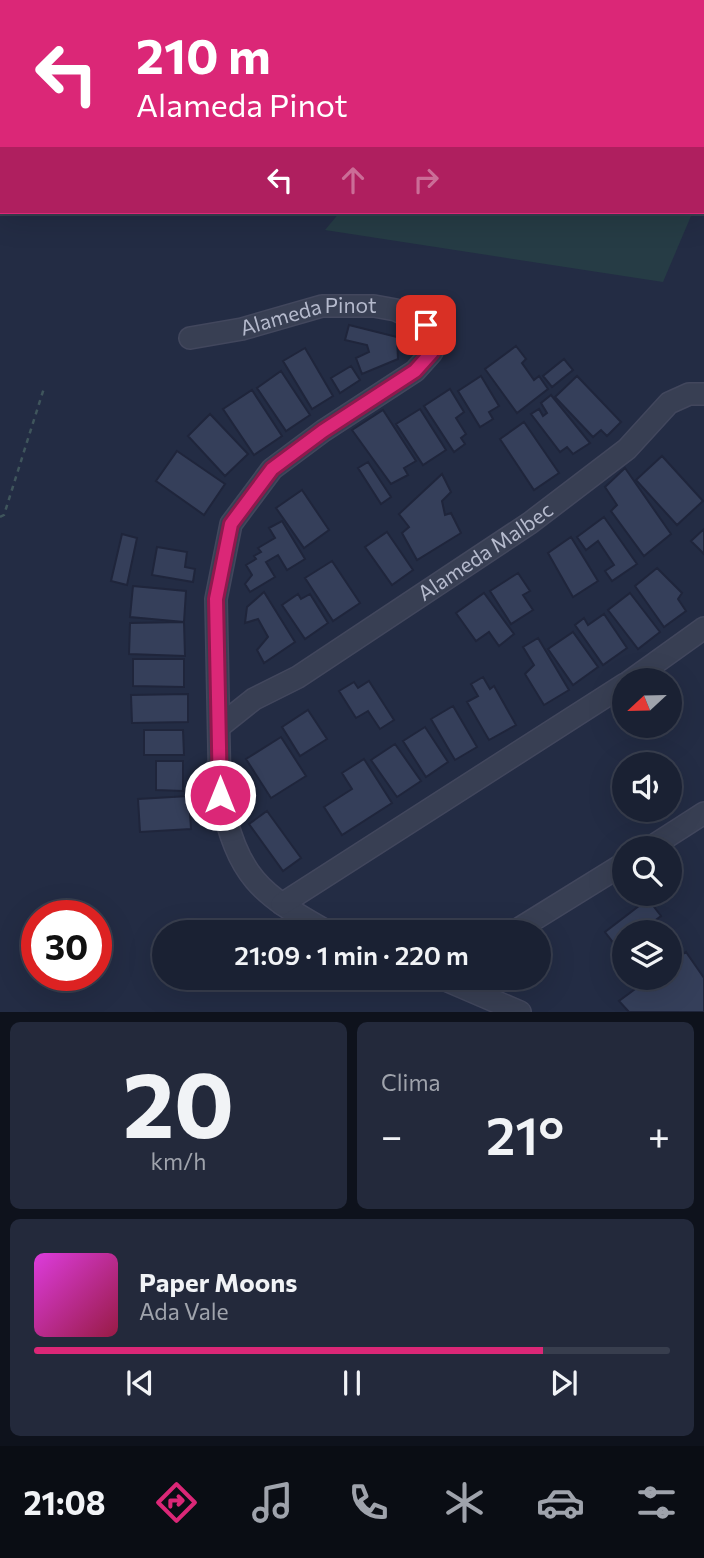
<!DOCTYPE html>
<html lang="pt">
<head>
<meta charset="utf-8">
<style>
  body { margin:0; font-family:Commissioner,sans-serif; background:#23293b; color:#f1f3f6; height:100vh; display:flex; flex-direction:column; font-size:26px; white-space:nowrap }
  * { box-sizing:border-box; margin:0 }
  p { font-size:23px; color:#9fa3ac }
  .icon { flex:none; width:38px; height:38px; fill:none; stroke:currentColor; stroke-width:2; stroke-linecap:round; stroke-linejoin:round }
  .map { position:relative; height:1012px; overflow:hidden }
  .drawer { display:flex; flex-direction:column; gap:10px; padding:10px; background:#0e121c; flex:1 }
  .drawer>* { flex:none }
  .top-card { position:absolute; left:0px; top:0px; width:705px; height:214px; box-shadow:0 7px 28px #0002,0 0 0 2px #383e4e; background:#db2777; color:#fff; overflow:hidden }
  .needle { width:46px; rotate:248deg }
  .tools { position:absolute; left:612px; top:668px; display:grid; gap:14px }
  .tools a { display:grid; place-items:center; width:70px; height:70px; border-radius:50%; background:#1a2133; box-shadow:0 7px 28px #0002,0 0 0 2px #383e4e; font-size:35px }
  .speed { position:absolute; left:21px; top:900px; display:flex; gap:14px; font-size:35px; font-weight:700; text-align:center }
  .speed>* { display:grid; place-content:center; width:91px; height:91px; border-radius:50%; background:#1a2133; box-shadow:0 7px 28px #0002,0 0 0 2px #383e4e; line-height:1 }
  .speed .limit { border:10px solid #d22; background:#fff; color:#111 }
  .pin { position:absolute; display:grid; place-items:center; width:60px; height:60px; color:#fff; margin:-30px; border-radius:14px; box-shadow:0 4px 10px #0006 }
  .me { position:absolute; width:77px; margin:-38px; rotate:0deg; stroke-linejoin:round; filter:drop-shadow(0 0 5px #0008) }
  .turn { display:flex; align-items:center; gap:24px; height:147px; padding:0 21px; font-size:32px }
  .turn .icon { width:91px; height:91px; stroke-width:2.5 }
  .turn b { display:block; font-size:49px; line-height:60px }
  .lanes { display:flex; align-items:center; height:66px; padding:0 21px; background:#0003; justify-content:center; gap:35px; direction:ltr }
  .lanes .off { opacity:.35 }
  .big { font-size:52px; font-weight:600; line-height:1.1 }
  .drawer .tile { flex:1; display:flex; flex-direction:column; justify-content:center; gap:10px; min-width:0; padding:0 24px; border-radius:10px; background:#23293b }
  .drawer .dial { align-items:center; gap:0 }
  .dial b { font-size:91px; line-height:1 }
  .song { display:flex; align-items:center; gap:21px }
  .cover { width:84px; height:84px; border-radius:10px; background:linear-gradient(135deg,hsl(300 70% 55%),hsl(340 70% 35%)) }
  .played { height:7px; border-radius:4px; background:linear-gradient(90deg,#db2777 80%,#383e4e 80%) }
  .keys { display:flex; justify-content:space-around; direction:ltr }
  .heat { display:flex; justify-content:space-between; align-items:center; font-size:38px; direction:ltr }
  .drawer .tiles { flex:1; display:grid; gap:10px; grid-template-columns:1fr 1fr }
  .tile:last-child { grid-column:span 2 }
  .trip { position:absolute; left:152px; top:920px; width:399px; height:70px; border-radius:35px; background:#1a2133; box-shadow:0 7px 28px #0002,0 0 0 2px #383e4e; font-weight:600; line-height:70px; text-align:center }
  .dock { display:flex; height:112px; justify-content:space-around; align-items:center; background:#0a0d14; color:#9fa3ac }
  .dock .icon { width:49px; height:49px }
  .dock .current { color:#db2777 }
  .dock b { font-size:32px; color:#f1f3f6 }
  .map>svg:first-child { display:block }
  .green { fill:#263c45 }
  .building { fill:#353f5a; stroke:#1f253b; stroke-width:2 }
  .lines { fill:none; stroke-linecap:round; stroke-linejoin:round }
  .minor-casing { stroke:#42475d; stroke-width:24 }
  .path { stroke:#3f555c; stroke-width:2.5; stroke-dasharray:5 5; stroke-linecap:butt }
  .minor { stroke:#383f53; stroke-width:21 }
  .route-casing { stroke:#8e194d; stroke-width:18 }
  .route { stroke:#db2777; stroke-width:12 }
  .labels { text-anchor:middle; stroke-width:7; stroke-linejoin:round; paint-order:stroke }
  .street-label { font-size:21px; fill:#b5bacd; stroke:#1d2339 }
</style>
</head>
<body>
<div class="map">
<svg width="704" height="1012" viewBox="0 0 704 1012">
  <rect width="100%" height="100%" fill="#232c44"/>
  <path class="green" d="M 340,212 L 690,212 L 691,216 L 663,282 L 325,230 Z"/>
  <path class="building" d="M 349,325 L 397,337 L 398,359 L 362,374 L 356,358 L 369,352 L 367,345 L 345,340 Z
    M 516,346 L 526,359 L 522,363 L 534,380 L 539,376 L 548,389 L 517,413 L 485,369 Z
    M 305,348 L 333,396 L 312,409 L 283,361 Z
    M 564,359 L 573,370 L 552,387 L 543,376 Z
    M 351,366 L 360,380 L 340,393 L 331,378 Z
    M 281,371 L 310,415 L 286,431 L 257,388 Z
    M 481,376 L 499,406 L 489,412 L 493,419 L 480,427 L 458,391 Z
    M 577,376 L 621,422 L 607,436 L 601,430 L 593,437 L 555,397 Z
    M 450,389 L 464,412 L 456,418 L 466,434 L 461,438 L 465,444 L 454,452 L 424,406 Z
    M 252,390 L 282,436 L 254,455 L 223,409 Z
    M 551,395 L 590,443 L 573,454 L 567,447 L 560,452 L 531,414 L 539,409 L 543,416 L 547,413 L 541,403 Z
    M 420,409 L 446,450 L 423,465 L 396,424 Z
    M 383,410 L 416,461 L 404,468 L 408,475 L 391,484 L 352,430 Z
    M 210,414 L 248,454 L 225,476 L 188,436 Z
    M 524,422 L 559,473 L 534,490 L 500,439 Z
    M 177,451 L 225,484 L 204,515 L 156,481 Z
    M 662,456 L 703,501 L 677,525 L 636,480 Z
    M 368,462 L 391,497 L 381,504 L 358,468 Z
    M 625,468 L 671,534 L 644,556 L 611,511 L 617,505 L 605,487 Z
    M 442,474 L 451,492 L 442,501 L 445,515 L 451,513 L 461,533 L 417,560 L 402,533 L 409,527 L 399,514 Z
    M 302,490 L 329,530 L 304,548 L 276,508 Z
    M 604,517 L 637,564 L 612,581 L 605,571 L 614,565 L 598,541 L 586,550 L 577,537 Z
    M 282,521 L 305,559 L 287,570 L 278,555 L 266,562 L 275,577 L 250,592 L 245,584 L 252,575 L 246,565 L 256,559 L 254,556 L 261,552 L 258,548 L 275,538 L 269,528 Z
    M 704,529 L 704,554 L 691,541 Z
    M 387,532 L 413,570 L 392,585 L 365,547 Z
    M 122,534 L 137,538 L 127,585 L 111,581 Z
    M 571,537 L 598,581 L 573,597 L 548,553 Z
    M 157,547 L 187,552 L 185,567 L 195,569 L 193,582 L 152,575 Z
    M 332,561 L 360,603 L 333,621 L 305,578 Z
    M 657,568 L 682,593 L 678,599 L 686,611 L 664,627 L 635,586 Z
    M 518,573 L 530,591 L 523,595 L 533,610 L 511,624 L 490,591 Z
    M 133,586 L 186,591 L 184,622 L 130,617 Z
    M 264,592 L 295,642 L 264,663 L 257,650 L 268,637 L 258,619 L 245,623 L 247,607 Z
    M 484,593 L 514,634 L 499,646 L 489,632 L 476,641 L 456,613 Z
    M 630,593 L 660,632 L 638,649 L 608,610 Z
    M 298,594 L 301,599 L 310,594 L 328,623 L 305,639 L 282,605 Z
    M 604,614 L 627,648 L 603,665 L 575,625 L 584,618 L 588,625 Z
    M 184,622 L 185,656 L 129,654 L 130,623 Z
    M 573,632 L 598,667 L 573,685 L 548,649 Z
    M 538,638 L 569,690 L 544,705 L 525,674 L 534,665 L 523,647 Z
    M 133,659 L 184,659 L 184,687 L 133,686 Z
    M 483,677 L 490,689 L 494,686 L 516,725 L 489,740 L 467,702 L 478,696 L 471,684 Z
    M 369,681 L 394,720 L 380,729 L 368,711 L 356,718 L 339,691 L 354,682 L 358,688 Z
    M 188,694 L 188,722 L 132,723 L 131,695 Z
    M 453,706 L 477,747 L 455,760 L 431,719 Z
    M 308,710 L 327,739 L 300,756 L 282,727 Z
    M 425,727 L 448,762 L 426,777 L 403,741 Z
    M 144,730 L 183,730 L 184,755 L 144,755 Z
    M 281,737 L 306,776 L 271,798 L 246,759 Z
    M 395,744 L 421,781 L 397,797 L 371,760 Z
    M 364,759 L 392,803 L 342,835 L 324,807 L 352,789 L 342,773 Z
    M 156,761 L 183,761 L 183,791 L 156,790 Z
    M 189,796 L 191,829 L 140,832 L 138,799 Z
    M 267,811 L 301,858 L 283,871 L 249,824 Z
    M 648,899 L 661,916 L 653,922 L 657,928 L 651,933 L 625,933 L 625,958 L 605,932 Z
    M 686,952 L 704,978 L 704,1012 L 629,1012 L 619,1001 L 650,978 L 670,978 L 670,963 Z"/>
  <g class="lines">
    <defs>
      <g id="minor">
        <path d="M 314,0 L 316,2"/>
        <path d="M 579,2 L 580,0"/>
        <path id="s1" d="M 190,338 L 242,329 L 322,306 L 374,306 L 396,310 L 426,325 L 432,352 L 415,371 L 323,431 L 272,469 L 231,524 L 216,599 L 220,795 C 239,878 257,892 330,933"/>
        <path d="M 630,681 L 704,628"/>
        <path id="s2" d="M 220,726 L 254,699 L 298,677 L 530,523 L 627,449 L 669,403 L 689,394 L 704,394"/>
        <path d="M 648,849 L 704,813"/>
        <path d="M 282,904 L 625,684"/>
        <path d="M 512,933 L 625,863"/>
        <path d="M 441,978 L 520,1012"/>
      </g>
    </defs>
    <use href="#minor" class="minor-casing"/>
    <path class="path" d="M 0,517 L 4,515 L 44,388"/>
    <use href="#minor" class="minor"/>
  </g>
  <g class="lines">
    <defs>
      <path id="route" d="M 220,795 L 216,599 L 231,524 L 272,469 L 323,431 L 415,371 L 432,352 L 426,325"/>
    </defs>
    <use href="#route" class="route-casing"/>
    <use href="#route" class="route"/>
  </g>
  <g class="labels">
    <g class="street-label">
      <text dy="7" stroke="none"><textPath href="#s1" startOffset="121">Alameda Pinot</textPath></text>
      <text dy="7" stroke="none"><textPath href="#s2" startOffset="318">Alameda Malbec</textPath></text>
    </g>
  </g>
</svg>
<div class="tools">
<a><svg class="needle" viewBox="-14 -14 28 28"><path d="M0-13l5 13h-10z" fill="#e53935"/><path d="M0 13l5-13h-10z" fill="#9fa3ac"/></svg></a>
<a><svg class="icon" aria-label="sound" viewBox="0 0 24 24"><path d="M4 9h4l5-4v14l-5-4H4zM17 9q2 3 0 6"/></svg></a>
<a><svg class="icon" aria-label="search" viewBox="0 0 24 24"><circle cx="10" cy="10" r="6"/><path d="M15 15l6 6"/></svg></a>
<a><svg class="icon" aria-label="layers" viewBox="0 0 24 24"><path d="M12 4l9 5-9 5-9-5zM3 14l9 5 9-5"/></svg></a>
</div>
<div class="speed"><div class="limit">30</div></div>
<div class="pin" style="left:426px;top:325px;background:#d93025"><svg class="icon" aria-label="arrive" viewBox="0 0 24 24"><path d="M6 21V4h12l-3 4 3 4H6"/></svg></div>
<svg class="me" style="left:220px;top:795px" viewBox="-20 -20 40 40"><circle r="17" fill="#db2777" stroke="#fff" stroke-width="3"/><path d="M0-11L8 9 0 5-8 9z" fill="#fff"/></svg>
<div class="trip">21:09 · 1 min · 220 m</div>
<div class="top-card">
<div class="turn"><svg class="icon" aria-label="left" viewBox="0 0 24 24"><path d="M17 20v-9H6M10 6l-5 5 5 5"/></svg><div><b>210 m</b>Alameda Pinot</div></div>
<div class="lanes"><svg class="icon" aria-label="left" viewBox="0 0 24 24"><path d="M17 20v-9H6M10 6l-5 5 5 5"/></svg><svg class="icon off" aria-label="ahead" viewBox="0 0 24 24"><path d="M12 20V5M6 11l6-6 6 6"/></svg><svg class="icon off" aria-label="right" viewBox="0 0 24 24"><path d="M7 20v-9h11M14 6l5 5-5 5"/></svg></div>
</div>
</div>
<section class="drawer">
<div class="tiles">
<div class="tile dial"><b>20</b><p>km/h</p></div>
<div class="tile"><p>Clima</p>
<div class="heat"><a>−</a><b class="big">21°</b><a>+</a></div>
</div>
<div class="tile">
<div class="song"><i class="cover"></i><div><b>Paper Moons</b><p>Ada Vale</p></div></div>
<div class="played"></div>
<div class="keys"><svg class="icon" aria-label="previous" viewBox="0 0 24 24"><path d="M18 5L8 12l10 7zM5 5v14"/></svg><svg class="icon" aria-label="pause" viewBox="0 0 24 24"><path d="M8 5v14M16 5v14"/></svg><svg class="icon" aria-label="next" viewBox="0 0 24 24"><path d="M6 5l10 7-10 7zM19 5v14"/></svg></div>
</div>
</div>
</section>
<nav class="dock">
<b>21:08</b>
<svg class="icon current" aria-label="directions" viewBox="0 0 24 24"><path d="M12 3l9 9-9 9-9-9zM9 14v-3h6M13 9l2 2-2 2"/></svg>
<svg class="icon" aria-label="music" viewBox="0 0 24 24"><path d="M9 18V5l10-2v13"/><circle cx="6" cy="18" r="3"/><circle cx="16" cy="16" r="3"/></svg>
<svg class="icon" aria-label="phone" viewBox="0 0 24 24"><path d="M5 4h4l2 5-3 2q2 4 5 5l2-3 5 2v4C11 20 4 13 5 4z"/></svg>
<svg class="icon" aria-label="climate" viewBox="0 0 24 24"><path d="M12 3v18M4 7l16 10M4 17L20 7"/></svg>
<svg class="icon" aria-label="car" viewBox="0 0 24 24"><path d="M5 17H2v-5l4-1 3-4h7l3 4 3 1v5h-3M9 17h6M6 11h13"/><circle cx="7" cy="17" r="2"/><circle cx="17" cy="17" r="2"/></svg>
<svg class="icon" aria-label="filters" viewBox="0 0 24 24"><path d="M4 7h16M4 17h16"/><circle cx="9" cy="7" r="2"/><circle cx="15" cy="17" r="2"/></svg>
</nav>
</body>
</html>
